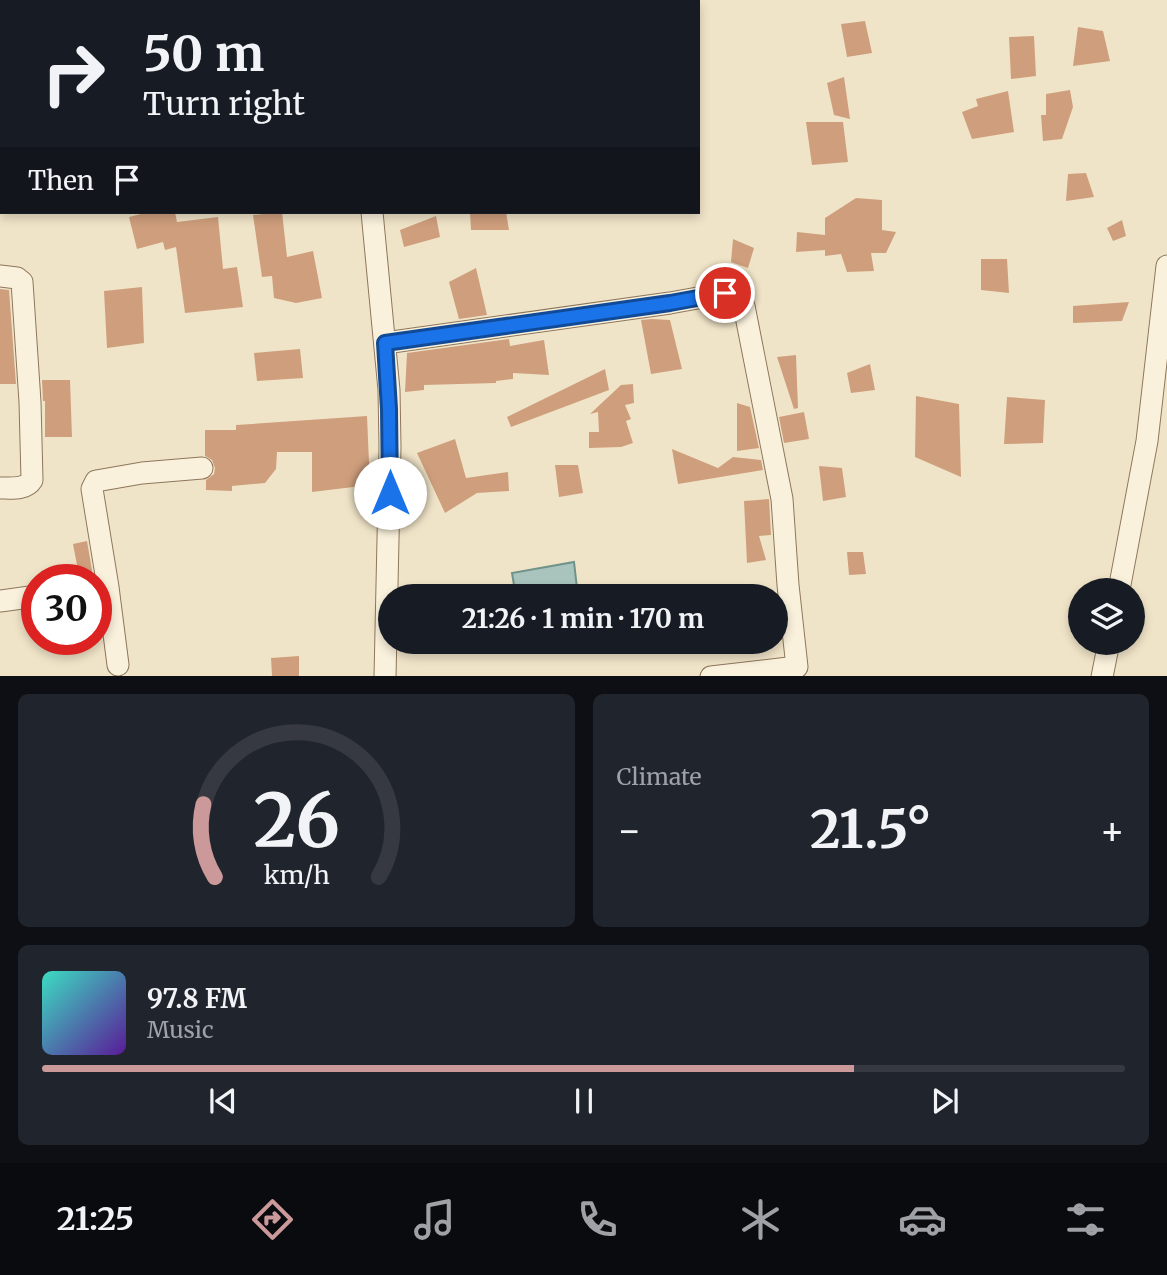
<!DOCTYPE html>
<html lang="en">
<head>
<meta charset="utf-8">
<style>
  body { margin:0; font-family:Merriweather,serif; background:#20242c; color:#f1f3f6; height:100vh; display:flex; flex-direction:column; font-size:26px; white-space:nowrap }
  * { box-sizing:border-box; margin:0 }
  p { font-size:23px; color:#9ea1a6 }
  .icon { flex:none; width:38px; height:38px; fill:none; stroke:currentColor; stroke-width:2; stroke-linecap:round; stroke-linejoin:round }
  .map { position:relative; height:676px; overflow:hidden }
  .sheet { display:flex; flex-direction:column; gap:18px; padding:18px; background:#0d0f14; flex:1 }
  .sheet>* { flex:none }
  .hud { position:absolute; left:0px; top:0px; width:700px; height:214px; box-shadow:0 4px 10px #0003; background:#171b24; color:#f1f3f6; overflow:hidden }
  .buttons { position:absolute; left:1068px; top:578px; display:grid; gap:14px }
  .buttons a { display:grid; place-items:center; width:77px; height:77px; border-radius:50%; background:#171b24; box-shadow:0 4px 10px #0003; font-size:35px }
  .speed { position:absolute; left:21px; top:564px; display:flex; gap:14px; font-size:35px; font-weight:700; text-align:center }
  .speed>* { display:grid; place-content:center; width:91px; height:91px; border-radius:50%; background:#171b24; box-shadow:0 4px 10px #0003; line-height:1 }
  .speed .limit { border:10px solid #d22; background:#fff; color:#111 }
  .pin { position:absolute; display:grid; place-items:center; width:60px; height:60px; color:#fff; margin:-30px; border:4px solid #fff; border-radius:50%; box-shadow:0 2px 7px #0007 }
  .me { position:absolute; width:77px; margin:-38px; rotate:0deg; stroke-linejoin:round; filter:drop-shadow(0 0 5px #0008) }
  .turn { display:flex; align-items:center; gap:24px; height:147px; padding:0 28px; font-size:32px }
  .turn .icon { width:91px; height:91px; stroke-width:2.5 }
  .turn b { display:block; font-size:49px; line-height:60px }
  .then { display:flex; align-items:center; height:66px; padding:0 28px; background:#0003; gap:14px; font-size:26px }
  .big { font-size:52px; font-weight:700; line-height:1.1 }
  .sheet .widget { flex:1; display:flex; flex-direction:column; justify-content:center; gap:10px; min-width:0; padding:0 24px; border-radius:10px; background:#20242c }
  .sheet .dial { align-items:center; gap:0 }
  .dial svg { height:182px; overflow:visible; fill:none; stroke:#363941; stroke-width:7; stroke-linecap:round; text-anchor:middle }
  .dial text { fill:#f1f3f6; stroke:none }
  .song { display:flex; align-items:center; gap:21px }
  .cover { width:84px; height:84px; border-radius:10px; background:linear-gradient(135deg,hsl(170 70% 55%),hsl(270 70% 35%)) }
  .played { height:7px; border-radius:4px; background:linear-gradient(90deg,#cc999b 75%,#363941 75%) }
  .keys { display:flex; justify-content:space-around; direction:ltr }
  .heat { display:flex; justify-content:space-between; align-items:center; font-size:38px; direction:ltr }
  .sheet .tiles { flex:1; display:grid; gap:18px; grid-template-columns:1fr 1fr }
  .widget:last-child { grid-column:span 2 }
  .trip { position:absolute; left:378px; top:584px; width:410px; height:70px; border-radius:35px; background:#171b24; box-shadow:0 4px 10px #0003; font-weight:700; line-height:70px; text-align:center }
  .dock { display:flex; height:112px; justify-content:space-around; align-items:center; background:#090b0e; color:#9ea1a6 }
  .dock .icon { width:49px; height:49px }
  .dock .on { color:#cc999b }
  .dock b { font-size:32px; color:#f1f3f6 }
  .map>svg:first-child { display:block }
  .water { fill:#a9c4bc; stroke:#6f938a; stroke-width:2 }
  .building { fill:#cf9f7d }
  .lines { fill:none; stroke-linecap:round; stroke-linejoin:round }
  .street-casing { stroke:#8d765c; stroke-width:23 }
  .street { stroke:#faf1dc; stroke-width:21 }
  .route-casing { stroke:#114b97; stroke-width:18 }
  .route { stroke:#1a73e8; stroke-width:12 }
</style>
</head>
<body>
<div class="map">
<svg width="1167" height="677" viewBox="0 0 1167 677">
  <rect width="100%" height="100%" fill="#f0e4c8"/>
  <path class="water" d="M 574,562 L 578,597 L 516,597 L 512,573 Z"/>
  <path class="building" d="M 865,21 L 872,53 L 847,57 L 841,24 Z
    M 1078,27 L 1103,31 L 1110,61 L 1073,66 Z
    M 1034,36 L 1036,76 L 1011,79 L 1009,37 Z
    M 844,77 L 850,119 L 834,115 L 827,83 Z
    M 1070,90 L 1073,107 L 1062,139 L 1043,141 L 1041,115 L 1046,115 L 1046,94 Z
    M 1008,91 L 1014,132 L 972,139 L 962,112 L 978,106 L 976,99 Z
    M 806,122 L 843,122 L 848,162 L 812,165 Z
    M 1086,173 L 1094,197 L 1066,201 L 1068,174 Z
    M 856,198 L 882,200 L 882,230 L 896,232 L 886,253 L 871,253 L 874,271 L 847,272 L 841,254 L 825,256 L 825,250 L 796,252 L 797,232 L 825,235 L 825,218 Z
    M 149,212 L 175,212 L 177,222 L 218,217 L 223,269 L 237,267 L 243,307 L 185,313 L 176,247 L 165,250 L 163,242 L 137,249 L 129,217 Z
    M 282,212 L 287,257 L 313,251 L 322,298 L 296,303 L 274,298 L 272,276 L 262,277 L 253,215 Z
    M 470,212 L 506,212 L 509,230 L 471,230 Z
    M 436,216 L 440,237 L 404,247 L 400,230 Z
    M 1122,220 L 1126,236 L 1113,241 L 1107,228 Z
    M 733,239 L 754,248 L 748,268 L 731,262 Z
    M 981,259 L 1007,259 L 1009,293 L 981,290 Z
    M 476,268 L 487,315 L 459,319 L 449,282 Z
    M 142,287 L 144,343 L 107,348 L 104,291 Z
    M 0,289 L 9,290 L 16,384 L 0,384 Z
    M 1129,302 L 1122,321 L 1073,323 L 1073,306 Z
    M 652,319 L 670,320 L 682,369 L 651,374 L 641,320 Z
    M 509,339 L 510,346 L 544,340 L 549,375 L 513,373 L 513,379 L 496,381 L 496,383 L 424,385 L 424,390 L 405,392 L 407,353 Z
    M 300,349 L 303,378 L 257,381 L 254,353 Z
    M 796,355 L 798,408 L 794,409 L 777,357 Z
    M 870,364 L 875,390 L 851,393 L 847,373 Z
    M 605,369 L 609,390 L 511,427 L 507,417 Z
    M 42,380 L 70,380 L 72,437 L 45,437 L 45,401 L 43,401 Z
    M 633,384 L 634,403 L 625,405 L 631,419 L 626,421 L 633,443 L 621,447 L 589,448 L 589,432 L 599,432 L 598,412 L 590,414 L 621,385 Z
    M 916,396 L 959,404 L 961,477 L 915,457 Z
    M 1007,397 L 1045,400 L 1043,443 L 1004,444 Z
    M 737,403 L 750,407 L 759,448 L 737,451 Z
    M 804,412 L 809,439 L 784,443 L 779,417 Z
    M 367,416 L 370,485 L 312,492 L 312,452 L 277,452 L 276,469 L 265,483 L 232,486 L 232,491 L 206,490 L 206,480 L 214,474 L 215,468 L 212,460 L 205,456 L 205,430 L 236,430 L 236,425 Z
    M 455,439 L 466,478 L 508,472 L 509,491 L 477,493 L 445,513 L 417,453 Z
    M 672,449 L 718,468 L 733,457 L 761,460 L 763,470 L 678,484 Z
    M 555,465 L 578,465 L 583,493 L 559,497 Z
    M 819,466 L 842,468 L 846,497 L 823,501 Z
    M 769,499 L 771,535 L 759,536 L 766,560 L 747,563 L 744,501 Z
    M 87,541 L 93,576 L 87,579 L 42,579 L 41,571 L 77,565 L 73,544 Z
    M 847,552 L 863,552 L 866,574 L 849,575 Z
    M 299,656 L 299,676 L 272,676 L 271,658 Z"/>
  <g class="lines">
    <defs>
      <path id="street" d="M 398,0 L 398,2
        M 574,2 L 578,0
        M 0,104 L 2,104
        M 372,212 L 389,390 L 390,447 L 385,677
        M 0,276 L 17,278 L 22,282 L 30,402 L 32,480 C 26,490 11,488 0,488
        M 385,343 L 670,303 L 725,293 L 737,297 L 744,306 L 782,499 L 788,585 L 797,667 L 711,677
        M 108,587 L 92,489 L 96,481 L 142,473 L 202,468
        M 96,589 L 108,587 L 118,665
        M 1119,590 L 1147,441 L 1167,266
        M 0,601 L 37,596
        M 1102,677 L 1109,642"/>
    </defs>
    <use href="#street" class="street-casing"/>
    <use href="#street" class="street"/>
  </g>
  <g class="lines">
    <defs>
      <path id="route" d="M 390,493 L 389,409 L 385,343 L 670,303 L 725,293"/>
    </defs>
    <use href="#route" class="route-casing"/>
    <use href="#route" class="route"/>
  </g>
</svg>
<div class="buttons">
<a><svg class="icon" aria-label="layers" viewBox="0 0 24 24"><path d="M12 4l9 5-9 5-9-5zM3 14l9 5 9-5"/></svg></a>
</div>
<div class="speed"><div class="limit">30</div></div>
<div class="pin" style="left:725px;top:293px;background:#d93025"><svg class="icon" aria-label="arrive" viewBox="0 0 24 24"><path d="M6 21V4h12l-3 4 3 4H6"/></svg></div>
<svg class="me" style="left:390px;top:493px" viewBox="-20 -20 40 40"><circle r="19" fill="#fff"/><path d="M0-13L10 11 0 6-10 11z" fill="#1a73e8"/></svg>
<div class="trip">21:26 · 1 min · 170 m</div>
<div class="hud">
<div class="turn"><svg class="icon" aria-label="right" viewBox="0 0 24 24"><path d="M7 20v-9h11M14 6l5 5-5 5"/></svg><div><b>50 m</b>Turn right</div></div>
<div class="then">Then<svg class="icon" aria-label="arrive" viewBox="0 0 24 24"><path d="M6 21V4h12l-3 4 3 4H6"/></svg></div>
</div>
</div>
<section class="sheet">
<div class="tiles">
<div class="widget dial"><svg viewBox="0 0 100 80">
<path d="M14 69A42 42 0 1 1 86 69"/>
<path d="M14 69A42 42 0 0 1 9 37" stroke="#cc999b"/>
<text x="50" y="56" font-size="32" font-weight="700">26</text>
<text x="50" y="72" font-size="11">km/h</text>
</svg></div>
<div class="widget"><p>Climate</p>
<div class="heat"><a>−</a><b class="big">21.5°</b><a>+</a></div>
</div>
<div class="widget">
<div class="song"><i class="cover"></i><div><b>97.8 FM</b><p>Music</p></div></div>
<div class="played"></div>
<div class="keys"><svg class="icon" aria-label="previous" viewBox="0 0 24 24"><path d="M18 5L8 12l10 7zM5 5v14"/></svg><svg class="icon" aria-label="pause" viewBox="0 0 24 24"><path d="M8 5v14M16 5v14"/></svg><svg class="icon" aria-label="next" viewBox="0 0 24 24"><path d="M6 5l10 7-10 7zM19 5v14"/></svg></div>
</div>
</div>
</section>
<nav class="dock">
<b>21:25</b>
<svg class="icon on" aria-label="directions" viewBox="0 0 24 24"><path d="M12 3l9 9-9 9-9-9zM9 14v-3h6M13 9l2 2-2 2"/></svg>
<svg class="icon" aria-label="music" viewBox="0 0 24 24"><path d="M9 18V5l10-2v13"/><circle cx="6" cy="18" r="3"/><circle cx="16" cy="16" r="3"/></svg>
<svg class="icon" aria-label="phone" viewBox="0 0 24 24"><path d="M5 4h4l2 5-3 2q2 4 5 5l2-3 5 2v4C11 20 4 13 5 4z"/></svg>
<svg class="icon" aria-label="climate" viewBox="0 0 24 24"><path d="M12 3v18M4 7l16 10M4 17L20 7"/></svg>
<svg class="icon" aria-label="car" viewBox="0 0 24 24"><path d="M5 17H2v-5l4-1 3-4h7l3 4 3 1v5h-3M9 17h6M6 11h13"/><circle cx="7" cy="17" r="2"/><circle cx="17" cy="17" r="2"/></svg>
<svg class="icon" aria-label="filters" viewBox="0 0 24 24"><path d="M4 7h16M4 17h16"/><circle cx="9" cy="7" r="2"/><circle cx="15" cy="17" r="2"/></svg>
</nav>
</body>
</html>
